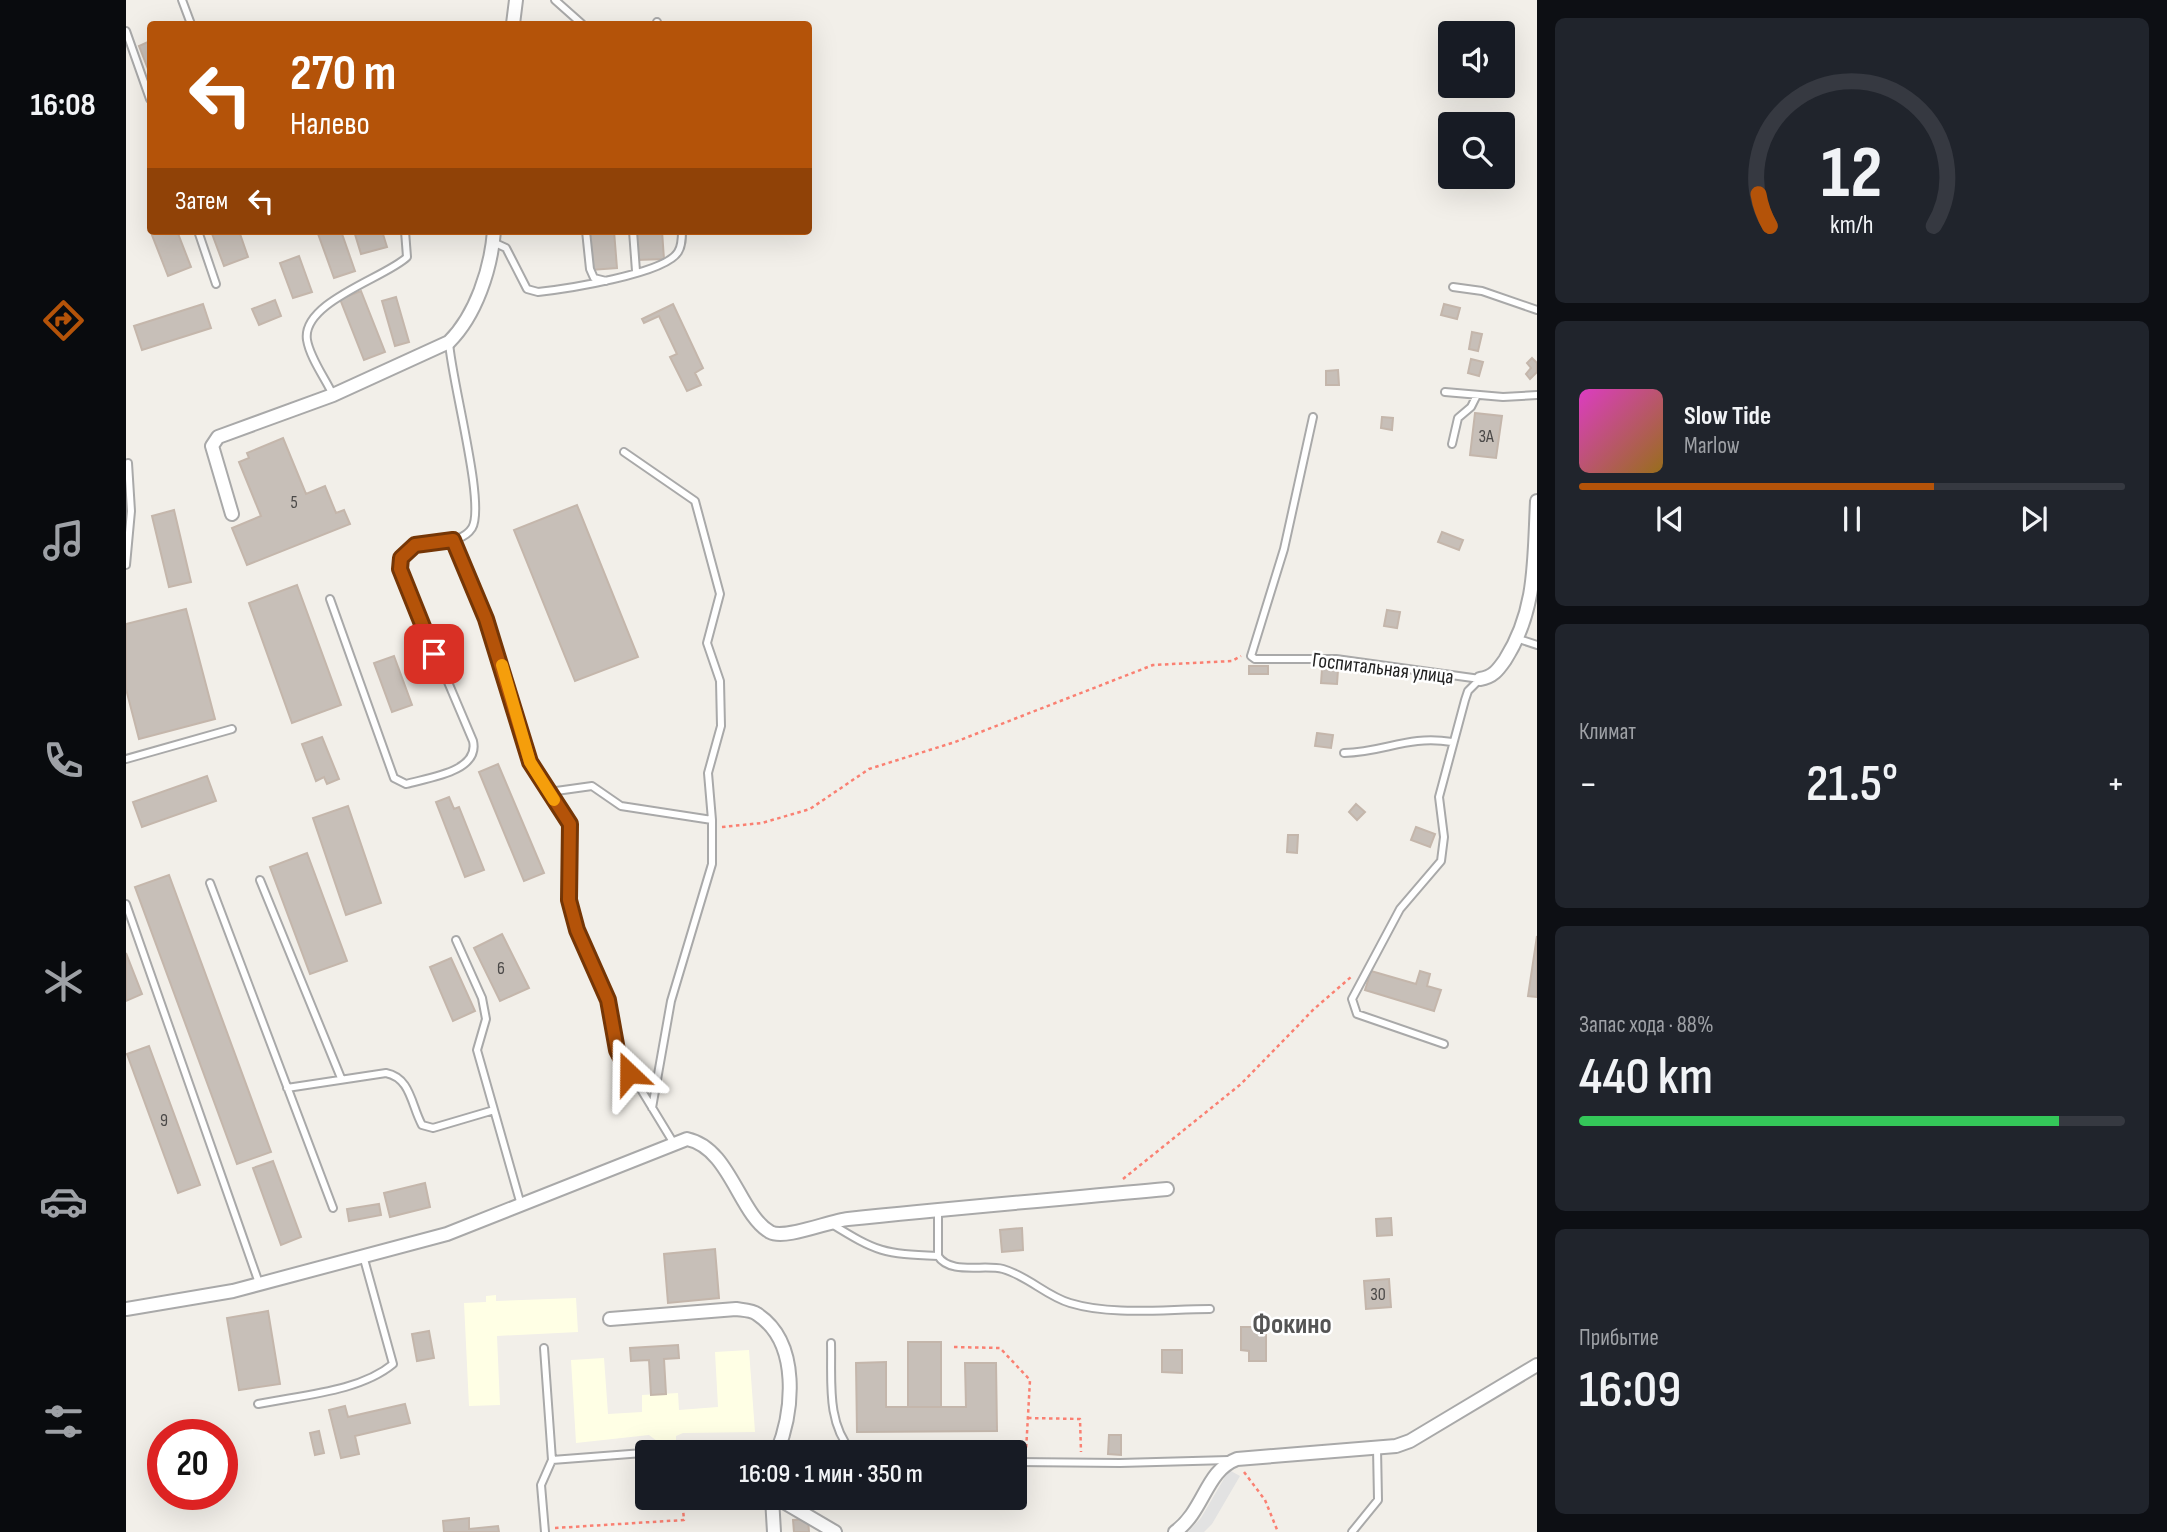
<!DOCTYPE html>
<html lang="ru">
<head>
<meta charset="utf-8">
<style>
  body { margin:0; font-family:"Sofia Sans Condensed",sans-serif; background:#20242c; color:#f1f3f6; height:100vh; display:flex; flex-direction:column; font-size:26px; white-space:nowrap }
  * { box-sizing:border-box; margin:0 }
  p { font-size:23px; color:#9ea1a6 }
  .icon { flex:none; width:38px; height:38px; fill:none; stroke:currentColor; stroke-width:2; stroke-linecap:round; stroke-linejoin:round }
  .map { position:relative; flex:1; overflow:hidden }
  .panel { display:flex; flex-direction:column; gap:18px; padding:18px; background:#0d0f14; width:630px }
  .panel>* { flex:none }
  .banner { position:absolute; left:21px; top:21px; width:665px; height:214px; border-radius:7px; box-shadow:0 7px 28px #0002; background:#b45309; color:#fff; overflow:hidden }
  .buttons { position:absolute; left:1312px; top:21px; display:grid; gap:14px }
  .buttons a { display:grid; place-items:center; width:77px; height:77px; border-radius:7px; background:#171b24; box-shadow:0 7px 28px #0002; font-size:35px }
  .speed { position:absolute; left:21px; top:1419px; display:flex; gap:14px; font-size:35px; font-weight:700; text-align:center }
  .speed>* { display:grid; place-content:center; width:91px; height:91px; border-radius:50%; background:#171b24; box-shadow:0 7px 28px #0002; line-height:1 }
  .speed .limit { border:10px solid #d22; background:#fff; color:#111 }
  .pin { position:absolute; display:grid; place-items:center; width:60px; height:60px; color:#fff; margin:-30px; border-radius:14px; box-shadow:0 4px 10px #0006 }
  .me { position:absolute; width:77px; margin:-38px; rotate:337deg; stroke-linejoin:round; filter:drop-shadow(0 0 5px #0008) }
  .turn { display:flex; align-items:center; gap:24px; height:147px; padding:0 28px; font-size:32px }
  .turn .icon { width:91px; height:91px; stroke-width:2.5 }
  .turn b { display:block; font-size:49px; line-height:60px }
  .then { display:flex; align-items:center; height:66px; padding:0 28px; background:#0003; gap:14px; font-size:26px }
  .big { font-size:52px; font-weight:600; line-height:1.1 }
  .panel .widget { flex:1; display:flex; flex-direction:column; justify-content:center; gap:10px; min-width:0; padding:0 24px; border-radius:10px; background:#20242c }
  .panel .dial { align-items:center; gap:0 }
  .dial svg { height:182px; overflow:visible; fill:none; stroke:#363941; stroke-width:7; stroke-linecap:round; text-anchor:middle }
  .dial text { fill:#f1f3f6; stroke:none }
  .song { display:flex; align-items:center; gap:21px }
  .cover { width:84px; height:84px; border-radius:10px; background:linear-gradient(135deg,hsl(310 70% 55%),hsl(40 70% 35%)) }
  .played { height:7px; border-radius:4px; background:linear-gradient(90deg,#b45309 65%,#363941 65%) }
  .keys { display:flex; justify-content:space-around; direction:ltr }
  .heat { display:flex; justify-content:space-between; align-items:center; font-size:38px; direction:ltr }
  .charge { height:10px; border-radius:5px; background:linear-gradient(90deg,#34c759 88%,#363941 0) }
  .trip { position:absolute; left:509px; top:1440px; width:392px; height:70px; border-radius:7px; background:#171b24; box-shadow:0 7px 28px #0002; font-weight:600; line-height:70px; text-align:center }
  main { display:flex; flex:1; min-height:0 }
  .menu { display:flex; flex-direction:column; width:126px; justify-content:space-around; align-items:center; background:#090b0e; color:#9ea1a6 }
  .menu .icon { width:49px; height:49px }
  .menu .current { color:#b45309 }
  .menu b { font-size:32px; color:#f1f3f6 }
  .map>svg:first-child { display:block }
  .education { fill:#ffffe5 }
  .parking { fill:#e2e2e2 }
  .building { fill:#c7bfb8; stroke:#c4b6ab; stroke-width:2 }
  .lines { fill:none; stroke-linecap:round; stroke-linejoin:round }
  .service-casing { stroke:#a9a9a9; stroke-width:10 }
  .minor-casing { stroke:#a9a9a9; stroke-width:16 }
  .path { stroke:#fa8072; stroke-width:2.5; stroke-dasharray:3.5 3.5; stroke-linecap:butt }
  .service { stroke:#fff; stroke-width:6 }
  .minor { stroke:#fff; stroke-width:12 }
  .route-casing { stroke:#753606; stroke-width:18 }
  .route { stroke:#b45309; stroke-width:12 }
  .slow { stroke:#f59e0b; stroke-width:12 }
  .labels { text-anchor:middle; stroke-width:5; stroke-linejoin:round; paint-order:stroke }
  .number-label { font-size:18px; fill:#4b4948 }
  .street-label { font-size:21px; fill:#222; stroke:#fff }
  .district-label { font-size:28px; font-weight:bold; fill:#555; stroke:#fff }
</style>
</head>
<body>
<main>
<nav class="menu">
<b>16:08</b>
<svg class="icon current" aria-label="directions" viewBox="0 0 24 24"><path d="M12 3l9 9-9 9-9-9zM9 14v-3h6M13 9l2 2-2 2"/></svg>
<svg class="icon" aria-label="music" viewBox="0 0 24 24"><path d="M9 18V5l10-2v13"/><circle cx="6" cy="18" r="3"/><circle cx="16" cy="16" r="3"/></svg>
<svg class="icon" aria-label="phone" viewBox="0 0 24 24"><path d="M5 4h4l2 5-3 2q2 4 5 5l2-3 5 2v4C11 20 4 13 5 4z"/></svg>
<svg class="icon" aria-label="climate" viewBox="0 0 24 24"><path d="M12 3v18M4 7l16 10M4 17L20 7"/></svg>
<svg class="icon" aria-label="car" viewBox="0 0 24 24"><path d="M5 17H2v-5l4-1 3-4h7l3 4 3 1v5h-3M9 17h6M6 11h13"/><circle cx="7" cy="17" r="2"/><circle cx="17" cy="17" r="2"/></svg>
<svg class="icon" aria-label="filters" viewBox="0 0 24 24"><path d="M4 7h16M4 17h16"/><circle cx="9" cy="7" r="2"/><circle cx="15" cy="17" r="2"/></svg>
</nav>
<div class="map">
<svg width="1411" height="1532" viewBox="0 0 1411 1532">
  <rect width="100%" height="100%" fill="#f2efe9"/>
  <path class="education" d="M 370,1295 L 370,1301 L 450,1298 L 452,1332 L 371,1336 L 374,1405 L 343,1406 L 338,1303 L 360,1302 L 360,1296 Z
    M 623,1350 L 629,1432 L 557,1433 L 550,1436 L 550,1440 L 531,1441 L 523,1435 L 450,1443 L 445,1360 L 478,1358 L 482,1414 L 516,1412 L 516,1395 L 552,1393 L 553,1410 L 592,1407 L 589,1352 Z"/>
  <path class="parking" d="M 1103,1470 L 1114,1476 L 1086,1524 L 1078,1532 L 1062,1532 L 1075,1518 Z"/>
  <path class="building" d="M 24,41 L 24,74 L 13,46 Z
    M 24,230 L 51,231 L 65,267 L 42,276 Z
    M 85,231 L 113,231 L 122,257 L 98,266 Z
    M 191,231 L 215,231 L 229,271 L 208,278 Z
    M 228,231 L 256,231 L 261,247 L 235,254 Z
    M 462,231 L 488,231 L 491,268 L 465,270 Z
    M 510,231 L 536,231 L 538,259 L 511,260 Z
    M 173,256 L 186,292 L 167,298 L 154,263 Z
    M 235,291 L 259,352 L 238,360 L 214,299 Z
    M 270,297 L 283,342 L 269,346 L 256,301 Z
    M 149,300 L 155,316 L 133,325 L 126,309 Z
    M 77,304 L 85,328 L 16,350 L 8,326 Z
    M 547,304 L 577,368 L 569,373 L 575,385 L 561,391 L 544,357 L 551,354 L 533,316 L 518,323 L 516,319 Z
    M 1318,304 L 1334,308 L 1331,319 L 1315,315 Z
    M 1346,332 L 1356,334 L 1352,351 L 1343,349 Z
    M 1406,358 L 1411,363 L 1411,372 L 1404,379 L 1400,374 L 1405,368 L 1401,363 Z
    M 1345,359 L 1357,362 L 1353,376 L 1342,373 Z
    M 1212,370 L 1213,385 L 1200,385 L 1200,371 Z
    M 1349,413 L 1376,416 L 1370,458 L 1344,455 Z
    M 1256,417 L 1267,418 L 1266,430 L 1255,428 Z
    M 157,438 L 180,494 L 199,486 L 210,513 L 218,510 L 224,524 L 121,565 L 106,528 L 135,516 L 113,462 L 123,458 L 121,453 Z
    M 451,505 L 512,657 L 449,681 L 388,530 Z
    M 48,510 L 65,582 L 43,587 L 26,516 Z
    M 1316,532 L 1337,540 L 1333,550 L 1312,542 Z
    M 171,585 L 215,705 L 166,723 L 123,603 Z
    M 60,609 L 89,719 L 13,739 L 0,689 L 0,624 Z
    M 1261,610 L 1274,612 L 1271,628 L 1258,626 Z
    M 268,656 L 286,705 L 266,712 L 248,663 Z
    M 1123,666 L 1142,666 L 1142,674 L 1123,674 Z
    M 1196,669 L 1212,670 L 1211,684 L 1195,683 Z
    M 1191,733 L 1207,735 L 1205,748 L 1189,746 Z
    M 196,737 L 213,779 L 201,784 L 198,777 L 190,781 L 176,744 Z
    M 372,764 L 418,873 L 398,881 L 353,772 Z
    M 81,776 L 90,801 L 16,827 L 7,802 Z
    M 323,797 L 328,809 L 333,807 L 358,870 L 339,877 L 310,802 Z
    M 1230,804 L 1239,812 L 1231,820 L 1223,812 Z
    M 222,806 L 255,903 L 220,915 L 187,818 Z
    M 1290,827 L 1309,834 L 1304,847 L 1285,840 Z
    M 1162,835 L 1172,835 L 1171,853 L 1161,852 Z
    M 181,853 L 221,961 L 184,974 L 144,867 Z
    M 43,875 L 145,1152 L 111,1164 L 9,887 Z
    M 376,934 L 403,988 L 374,1001 L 348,948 Z
    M 1411,936 L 1411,997 L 1402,996 Z
    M 0,953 L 16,994 L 0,1001 Z
    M 325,958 L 349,1011 L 327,1021 L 304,967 Z
    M 1245,971 L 1290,984 L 1294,971 L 1304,974 L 1301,986 L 1315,990 L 1308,1011 L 1239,990 Z
    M 23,1046 L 74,1185 L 52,1193 L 1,1054 Z
    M 147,1161 L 175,1237 L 155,1245 L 127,1168 Z
    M 299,1183 L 304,1207 L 264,1217 L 258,1193 Z
    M 253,1204 L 255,1215 L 223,1221 L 221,1209 Z
    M 1265,1218 L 1266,1235 L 1251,1236 L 1250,1219 Z
    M 896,1228 L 897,1250 L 876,1252 L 874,1230 Z
    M 589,1249 L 593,1298 L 542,1303 L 538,1254 Z
    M 1263,1279 L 1265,1307 L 1240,1309 L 1238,1281 Z
    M 142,1311 L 154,1384 L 113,1390 L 101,1318 Z
    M 1115,1327 L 1140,1327 L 1140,1361 L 1123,1361 L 1123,1351 L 1115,1350 Z
    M 303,1331 L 308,1358 L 291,1361 L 286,1334 Z
    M 782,1342 L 815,1342 L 815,1407 L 782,1407 Z
    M 552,1345 L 553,1358 L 538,1359 L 540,1394 L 525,1395 L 523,1360 L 505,1361 L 504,1348 Z
    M 1036,1350 L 1056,1350 L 1056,1373 L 1036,1372 Z
    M 760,1362 L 760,1407 L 840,1407 L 839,1363 L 870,1363 L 871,1431 L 731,1432 L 730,1363 Z
    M 279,1404 L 284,1423 L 229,1436 L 233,1454 L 215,1458 L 203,1410 L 219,1406 L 222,1417 Z
    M 193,1431 L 198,1453 L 189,1455 L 184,1433 Z
    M 983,1435 L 995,1435 L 995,1455 L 982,1454 Z
    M 343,1518 L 343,1529 L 372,1526 L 373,1532 L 318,1532 L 317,1521 Z
    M 682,1519 L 683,1532 L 668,1532 L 667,1520 Z"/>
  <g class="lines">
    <defs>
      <path id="service" d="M 56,0 L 65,24
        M 429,0 L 456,24
        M 531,22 L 531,24
        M 0,31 L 24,99
        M 72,231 L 90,284
        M 460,231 L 464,269 L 468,278 L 480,281
        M 507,231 L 510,271
        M 367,242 L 380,248 L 401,289 L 412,292 C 439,289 539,274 552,252 C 556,246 556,238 556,231
        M 1327,287 L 1356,291 L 1411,310
        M 1319,392 L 1377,397 L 1411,395
        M 207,395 C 199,378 184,358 181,340 C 175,302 261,277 281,257 L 279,231
        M 1187,417 L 1158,549 L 1125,656 L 1129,659 L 1210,659 L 1354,679
        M 1326,444 L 1332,418 L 1345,407 L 1351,395
        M 498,452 L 569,501 L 594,594 L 581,643 L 594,681 L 595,726 L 582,773 L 586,820
        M 327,540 L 361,619 L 404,762 L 444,824 L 443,900 L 451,930 L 482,1000 L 491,1050 L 547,1142
        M 0,565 L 5,511 L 2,463
        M 204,599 L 268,778 L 280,784 C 301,778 354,772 347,741 L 274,569 L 275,558 C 293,532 331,551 346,528 C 360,505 325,379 323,342
        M 1393,639 L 1411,645
        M 1218,753 C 1260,752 1281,735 1326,742
        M 0,759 L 106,729
        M 423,792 L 466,786 L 495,806 L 586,820 L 586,864 L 545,1001 L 526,1108
        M 134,880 L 215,1078
        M 84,883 L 207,1208
        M 0,904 L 133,1283
        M 330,940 L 356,998 L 360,1019 L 351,1050 L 395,1205
        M 1318,1044 L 1231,1014 L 1226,999 L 1274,909 L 1315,861 L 1318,837 L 1313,797 L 1339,700 L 1342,691 L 1354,679
        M 161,1088 L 260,1073 C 285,1078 285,1105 296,1125 L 307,1128 L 368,1110
        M 812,1211 L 812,1256 C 824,1275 858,1264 877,1269 C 902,1276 920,1296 944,1303 C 987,1316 1039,1309 1084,1309
        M 704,1223 C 751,1252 757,1254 812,1256
        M 705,1343 C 706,1381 700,1422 726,1452
        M 418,1348 L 426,1460 L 415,1485 L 419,1532
        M 132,1404 C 175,1395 233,1392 267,1364 L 238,1259
        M 426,1460 L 608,1446 L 651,1451
        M 889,1462 L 994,1463 L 1103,1460
        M 1226,1532 L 1252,1500 L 1251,1448"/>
      <path id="minor" d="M 387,24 L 390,0
        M 106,514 L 86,446 L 92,437 L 207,395 L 323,342 C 350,315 365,269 368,231
        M 1354,679 C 1367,677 1372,670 1379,660 C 1411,610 1408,559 1411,501
        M 0,1309 L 107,1291 L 321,1234 L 561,1139 C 604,1148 613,1214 644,1232 C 659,1240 703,1221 722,1219 C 828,1208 934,1199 1041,1189
        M 484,1319 L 610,1309 C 616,1310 626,1310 631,1314 C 675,1343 667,1412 651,1452
        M 646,1498 L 648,1532
        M 651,1498 L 709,1532
        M 1049,1532 C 1079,1510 1079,1471 1111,1459 L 1270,1446 L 1284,1441 L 1411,1365"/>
    </defs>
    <use href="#service" class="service-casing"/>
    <use href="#minor" class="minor-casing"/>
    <path class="path" d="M 596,827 L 636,823 L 684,809 L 743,769 L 829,742 L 1027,665 L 1106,661 L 1115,656
      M 997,1179 L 1115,1084 L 1188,1009 L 1225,977
      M 828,1347 L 874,1348 L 904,1380 L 900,1451
      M 902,1418 L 954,1419 L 955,1452
      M 1118,1472 L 1139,1500 L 1152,1532
      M 429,1528 L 558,1520 L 556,1498"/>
    <use href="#service" class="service"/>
    <use href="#minor" class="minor"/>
  </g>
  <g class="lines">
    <defs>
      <path id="route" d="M 308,654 L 274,569 L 275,558 L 289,545 L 327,540 L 360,619 L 404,762 L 444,824 L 443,900 L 451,930 L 482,1000 L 491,1050 L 503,1073"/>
    </defs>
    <use href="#route" class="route-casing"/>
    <use href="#route" class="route"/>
    <path class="slow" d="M 376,665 L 404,762 L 428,800"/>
  </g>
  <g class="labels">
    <g class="number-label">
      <text x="1360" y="442">3А</text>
      <text x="168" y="508">5</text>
      <text x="375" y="974">6</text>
      <text x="38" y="1126">9</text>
      <text x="1252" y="1300">30</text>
    </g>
    <g class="street-label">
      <text transform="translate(1257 668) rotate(7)" y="7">Госпитальная улица</text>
    </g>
    <g class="district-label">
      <text x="1166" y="1333">Фокино</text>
    </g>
  </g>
</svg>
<div class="buttons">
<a><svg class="icon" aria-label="sound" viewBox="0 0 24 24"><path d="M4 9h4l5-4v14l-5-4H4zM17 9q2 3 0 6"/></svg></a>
<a><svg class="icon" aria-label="search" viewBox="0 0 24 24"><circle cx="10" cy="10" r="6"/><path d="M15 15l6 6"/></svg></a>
</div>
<div class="speed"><div class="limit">20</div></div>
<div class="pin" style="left:308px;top:654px;background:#d93025"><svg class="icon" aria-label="arrive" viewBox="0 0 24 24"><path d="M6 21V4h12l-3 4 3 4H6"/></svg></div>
<svg class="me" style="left:503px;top:1073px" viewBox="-20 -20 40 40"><path d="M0-17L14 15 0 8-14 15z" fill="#b45309" stroke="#fff" stroke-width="4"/></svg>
<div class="trip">16:09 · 1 мин · 350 m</div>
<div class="banner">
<div class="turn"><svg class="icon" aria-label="left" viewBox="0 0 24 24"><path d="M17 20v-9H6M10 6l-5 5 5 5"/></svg><div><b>270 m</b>Налево</div></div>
<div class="then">Затем<svg class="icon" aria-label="left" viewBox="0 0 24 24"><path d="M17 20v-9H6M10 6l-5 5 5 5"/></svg></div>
</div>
</div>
<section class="panel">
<div class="widget dial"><svg viewBox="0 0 100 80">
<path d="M14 69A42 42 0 1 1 86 69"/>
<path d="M14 69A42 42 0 0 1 9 55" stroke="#b45309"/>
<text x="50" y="56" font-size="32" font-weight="700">12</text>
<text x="50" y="72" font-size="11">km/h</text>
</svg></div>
<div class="widget">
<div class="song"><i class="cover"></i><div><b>Slow Tide</b><p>Marlow</p></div></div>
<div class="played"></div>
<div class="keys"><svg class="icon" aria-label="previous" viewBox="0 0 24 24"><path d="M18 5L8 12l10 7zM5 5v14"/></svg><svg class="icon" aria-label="pause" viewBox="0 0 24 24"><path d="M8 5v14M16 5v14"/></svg><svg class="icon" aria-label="next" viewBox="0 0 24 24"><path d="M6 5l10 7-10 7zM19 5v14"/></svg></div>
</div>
<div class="widget"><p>Климат</p>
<div class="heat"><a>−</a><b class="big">21.5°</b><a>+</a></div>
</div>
<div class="widget"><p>Запас хода · 88%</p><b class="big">440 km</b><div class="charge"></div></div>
<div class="widget"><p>Прибытие</p><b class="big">16:09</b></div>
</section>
</main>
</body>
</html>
